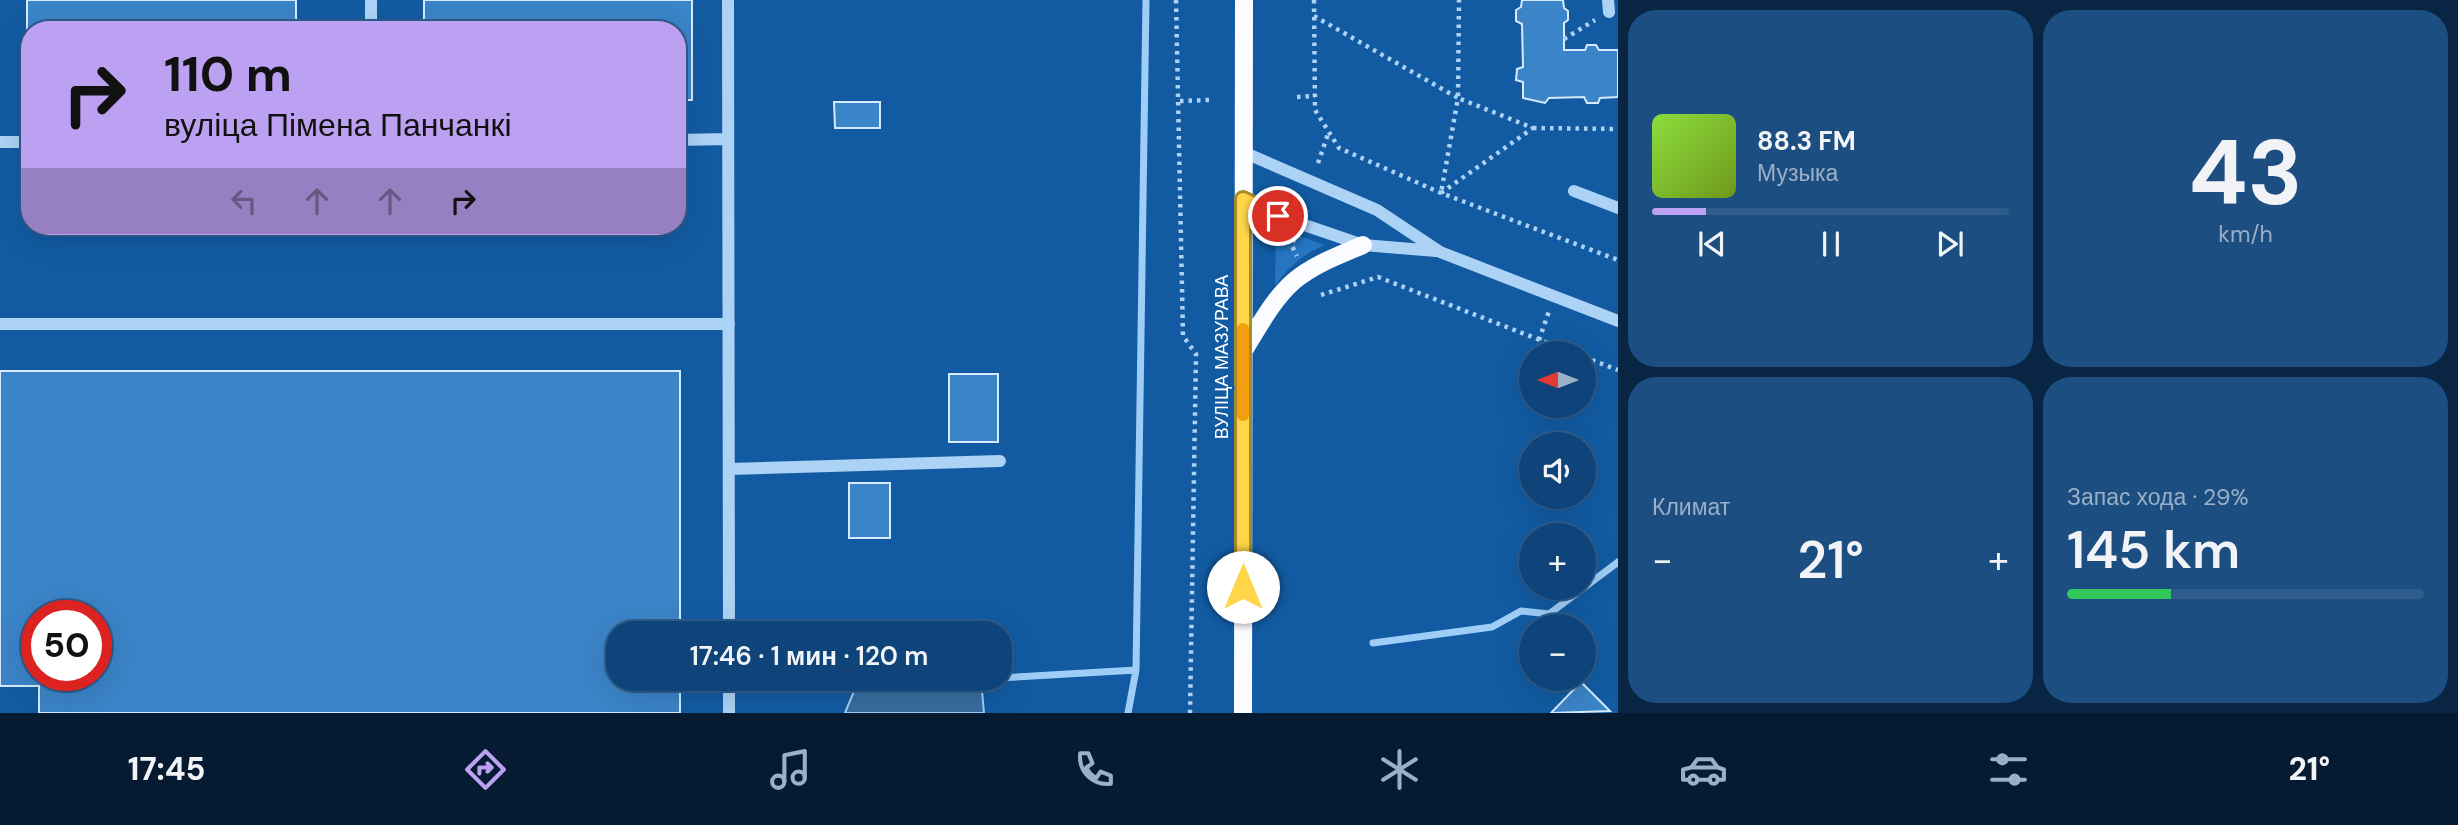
<!DOCTYPE html>
<html lang="ru">
<head>
<meta charset="utf-8">
<style>
  body { margin:0; font-family:"DM Sans",sans-serif; background:#1c4e81; color:#f1f3f6; height:100vh; display:flex; flex-direction:column; font-size:26px; white-space:nowrap }
  * { box-sizing:border-box; margin:0 }
  p { font-size:23px; color:#9bb0c7 }
  .icon { flex:none; width:38px; height:38px; fill:none; stroke:currentColor; stroke-width:2; stroke-linecap:round; stroke-linejoin:round }
  .map { position:relative; flex:1; overflow:hidden }
  .drawer { display:flex; flex-direction:column; gap:10px; padding:10px; background:#082543; width:840px }
  .drawer>* { flex:none }
  .banner { position:absolute; left:21px; top:21px; width:665px; height:214px; border-radius:28px; box-shadow:0 7px 28px #0002,0 0 0 2px #2e5c8b; background:#bca0f2; color:#111; overflow:hidden }
  .needle { width:46px; rotate:270deg }
  .fabs { position:absolute; left:1519px; top:341px; display:grid; gap:14px }
  .fabs a { display:grid; place-items:center; width:77px; height:77px; border-radius:50%; background:#0e447a; box-shadow:0 7px 28px #0002,0 0 0 2px #2e5c8b; font-size:35px }
  .speed { position:absolute; left:21px; top:600px; display:flex; gap:14px; font-size:35px; font-weight:700; text-align:center }
  .speed>* { display:grid; place-content:center; width:91px; height:91px; border-radius:50%; background:#0e447a; box-shadow:0 7px 28px #0002,0 0 0 2px #2e5c8b; line-height:1 }
  .speed .limit { border:10px solid #d22; background:#fff; color:#111 }
  .pin { position:absolute; display:grid; place-items:center; width:60px; height:60px; color:#fff; margin:-30px; border:4px solid #fff; border-radius:50%; box-shadow:0 2px 7px #0007 }
  .me { position:absolute; width:77px; margin:-38px; rotate:0deg; stroke-linejoin:round; filter:drop-shadow(0 0 5px #0008) }
  .turn { display:flex; align-items:center; gap:24px; height:147px; padding:0 28px; font-size:32px }
  .turn .icon { width:91px; height:91px; stroke-width:2.5 }
  .turn b { display:block; font-size:49px; line-height:60px }
  .lanes { display:flex; align-items:center; height:66px; padding:0 28px; background:#0003; justify-content:center; gap:35px; direction:ltr }
  .lanes .off { opacity:.35 }
  .big { font-size:52px; font-weight:600; line-height:1.1 }
  .drawer .tile { flex:1; display:flex; flex-direction:column; justify-content:center; gap:10px; min-width:0; padding:0 24px; border-radius:28px; background:#1c4e81 }
  .drawer .dial { align-items:center; gap:0 }
  .dial b { font-size:91px; line-height:1 }
  .song { display:flex; align-items:center; gap:21px }
  .cover { width:84px; height:84px; border-radius:10px; background:linear-gradient(135deg,hsl(90 70% 55%),hsl(80 70% 35%)) }
  .played { height:7px; border-radius:4px; background:linear-gradient(90deg,#bca0f2 15%,#2e5c8b 15%) }
  .keys { display:flex; justify-content:space-around; direction:ltr }
  .heat { display:flex; justify-content:space-between; align-items:center; font-size:38px; direction:ltr }
  .charge { height:10px; border-radius:5px; background:linear-gradient(90deg,#34c759 29%,#2e5c8b 0) }
  .drawer .tiles { flex:1; display:grid; gap:10px; grid-template-columns:repeat(2,1fr) }
  .trip { position:absolute; left:606px; top:621px; width:406px; height:70px; border-radius:28px; background:#0e447a; box-shadow:0 7px 28px #0002,0 0 0 2px #2e5c8b; font-weight:600; line-height:70px; text-align:center }
  .tabs { display:flex; height:112px; justify-content:space-around; align-items:center; background:#061b31; color:#9bb0c7 }
  .tabs .icon { width:49px; height:49px }
  .tabs .current { color:#bca0f2 }
  .tabs b { font-size:32px; color:#f1f3f6 }
  main { display:flex; flex:1; min-height:0 }
  .map>svg:first-child { display:block }
  .green { fill:#2575c0 }
  .water { fill:#386c9e; stroke:#9ecef8; stroke-width:2 }
  .lines { fill:none; stroke-linecap:round; stroke-linejoin:round }
  .stream { stroke:#9ecef8; stroke-width:7 }
  .building { fill:#3b84c8; stroke:#d5eafe; stroke-width:2; fill-rule:evenodd }
  .path { stroke:#acd2f5; stroke-width:4.5; stroke-dasharray:3.5 5; stroke-linecap:butt }
  .minor { stroke:#acd2f5; stroke-width:12 }
  .major { stroke:#fafcff; stroke-width:18 }
  .route-casing { stroke:#a68a30; stroke-width:18 }
  .route { stroke:#ffd54a; stroke-width:12 }
  .slow { stroke:#f59e0b; stroke-width:12 }
  .labels { text-anchor:middle; stroke-width:5; stroke-linejoin:round; paint-order:stroke }
  .street-label { font-size:18px; fill:#fff; stroke:#125ba2 }
</style>
</head>
<body>
<main>
<div class="map">
<svg width="1618" height="713" viewBox="0 0 1618 713">
  <rect width="100%" height="100%" fill="#125ba2"/>
  <path class="green" d="M 1276,228 L 1325,245 C 1302,255 1289,266 1275,286 Z"/>
  <path class="water" d="M 859,679 L 981,679 L 984,713 L 845,713 Z"/>
  <g class="lines">
    <path class="stream" d="M 1373,643 L 1492,627 L 1521,611 L 1549,614 L 1618,562
      M 999,678 L 1136,670
      M 981,680 L 990,679
      M 1128,713 L 1136,670 L 1146,0"/>
  </g>
  <path class="building" d="M 27,0 L 296,0 L 296,30 L 30,30 L 30,102 L 27,102 Z
    M 424,0 L 692,0 L 692,100 L 677,100 L 677,30 L 424,30 Z
    M 1522,0 L 1563,0 L 1564,8 L 1568,11 L 1568,20 L 1564,23 L 1564,50 L 1585,50 L 1587,45 L 1596,45 L 1599,50 L 1618,50 L 1618,97 L 1600,98 L 1598,103 L 1587,103 L 1584,97 L 1549,98 L 1545,103 L 1523,98 L 1523,82 L 1516,80 L 1517,69 L 1523,67 L 1522,24 L 1516,21 L 1516,10 L 1521,7 Z
    M 834,102 L 880,102 L 880,128 L 835,128 Z
    M 0,371 L 680,371 L 680,634 L 618,634 L 618,679 L 680,679 L 680,713 L 39,713 L 39,686 L 0,686 ZM 37,616 L 96,616 L 96,676 L 37,676 Z
    M 949,374 L 998,374 L 998,442 L 949,442 Z
    M 849,483 L 890,483 L 890,538 L 849,538 Z
    M 1581,682 L 1610,711 L 1551,713 Z"/>
  <g class="lines">
    <path class="path" d="M 1176,0 L 1183,336 L 1196,354 L 1190,713
      M 1314,0 L 1315,110 L 1339,148 L 1441,193 L 1618,260
      M 1314,16 L 1458,98 L 1441,193
      M 1564,39 L 1595,20
      M 1297,97 L 1315,96
      M 1180,101 L 1209,100
      M 1533,128 L 1618,129
      M 1318,163 L 1328,134
      M 1441,193 L 1533,128 L 1458,98 L 1459,0
      M 1294,239 L 1292,246 L 1297,256
      M 1321,295 L 1378,277 L 1576,354
      M 1539,340 L 1549,311
      M 1584,357 L 1618,370"/>
    <path class="minor" d="M 728,0 L 729,634
      M 1608,0 L 1609,12
      M 371,30 L 371,0
      M 677,140 L 728,139
      M 0,142 L 30,142
      M 1243,152 L 1377,210 L 1440,252 L 1618,321
      M 1574,191 L 1618,208
      M 1243,199 L 1278,216 L 1363,245 L 1436,251
      M 0,324 L 729,324
      M 729,469 L 1000,461
      M 729,679 L 729,713"/>
    <path class="major" d="M 1243,352 C 1258,328 1273,299 1294,281 C 1314,264 1340,255 1363,245
      M 1243,713 L 1244,0"/>
  </g>
  <g class="lines">
    <defs>
      <path id="route" d="M 1243,587 L 1243,199 L 1278,216"/>
    </defs>
    <use href="#route" class="route-casing"/>
    <use href="#route" class="route"/>
    <path class="slow" d="M 1243,329 L 1243,415"/>
  </g>
  <g class="labels">
    <g class="street-label">
      <text transform="translate(1222 357) rotate(-90)" y="6">ВУЛІЦА МАЗУРАВА</text>
    </g>
  </g>
</svg>
<div class="fabs">
<a><svg class="needle" viewBox="-14 -14 28 28"><path d="M0-13l5 13h-10z" fill="#e53935"/><path d="M0 13l5-13h-10z" fill="#9bb0c7"/></svg></a>
<a><svg class="icon" aria-label="sound" viewBox="0 0 24 24"><path d="M4 9h4l5-4v14l-5-4H4zM17 9q2 3 0 6"/></svg></a>
<a>+</a>
<a>−</a>
</div>
<div class="speed"><div class="limit">50</div></div>
<div class="pin" style="left:1278px;top:216px;background:#d93025"><svg class="icon" aria-label="arrive" viewBox="0 0 24 24"><path d="M6 21V4h12l-3 4 3 4H6"/></svg></div>
<svg class="me" style="left:1243px;top:587px" viewBox="-20 -20 40 40"><circle r="19" fill="#fff"/><path d="M0-13L10 11 0 6-10 11z" fill="#ffd54a"/></svg>
<div class="trip">17:46 · 1 мин · 120 m</div>
<div class="banner">
<div class="turn"><svg class="icon" aria-label="right" viewBox="0 0 24 24"><path d="M7 20v-9h11M14 6l5 5-5 5"/></svg><div><b>110 m</b>вуліца Пімена Панчанкі</div></div>
<div class="lanes"><svg class="icon off" aria-label="left" viewBox="0 0 24 24"><path d="M17 20v-9H6M10 6l-5 5 5 5"/></svg><svg class="icon off" aria-label="ahead" viewBox="0 0 24 24"><path d="M12 20V5M6 11l6-6 6 6"/></svg><svg class="icon off" aria-label="ahead" viewBox="0 0 24 24"><path d="M12 20V5M6 11l6-6 6 6"/></svg><svg class="icon" aria-label="right" viewBox="0 0 24 24"><path d="M7 20v-9h11M14 6l5 5-5 5"/></svg></div>
</div>
</div>
<section class="drawer">
<div class="tiles">
<div class="tile">
<div class="song"><i class="cover"></i><div><b>88.3 FM</b><p>Музыка</p></div></div>
<div class="played"></div>
<div class="keys"><svg class="icon" aria-label="previous" viewBox="0 0 24 24"><path d="M18 5L8 12l10 7zM5 5v14"/></svg><svg class="icon" aria-label="pause" viewBox="0 0 24 24"><path d="M8 5v14M16 5v14"/></svg><svg class="icon" aria-label="next" viewBox="0 0 24 24"><path d="M6 5l10 7-10 7zM19 5v14"/></svg></div>
</div>
<div class="tile dial"><b>43</b><p>km/h</p></div>
<div class="tile"><p>Климат</p>
<div class="heat"><a>−</a><b class="big">21°</b><a>+</a></div>
</div>
<div class="tile"><p>Запас хода · 29%</p><b class="big">145 km</b><div class="charge"></div></div>
</div>
</section>
</main>
<nav class="tabs">
<b>17:45</b>
<svg class="icon current" aria-label="directions" viewBox="0 0 24 24"><path d="M12 3l9 9-9 9-9-9zM9 14v-3h6M13 9l2 2-2 2"/></svg>
<svg class="icon" aria-label="music" viewBox="0 0 24 24"><path d="M9 18V5l10-2v13"/><circle cx="6" cy="18" r="3"/><circle cx="16" cy="16" r="3"/></svg>
<svg class="icon" aria-label="phone" viewBox="0 0 24 24"><path d="M5 4h4l2 5-3 2q2 4 5 5l2-3 5 2v4C11 20 4 13 5 4z"/></svg>
<svg class="icon" aria-label="climate" viewBox="0 0 24 24"><path d="M12 3v18M4 7l16 10M4 17L20 7"/></svg>
<svg class="icon" aria-label="car" viewBox="0 0 24 24"><path d="M5 17H2v-5l4-1 3-4h7l3 4 3 1v5h-3M9 17h6M6 11h13"/><circle cx="7" cy="17" r="2"/><circle cx="17" cy="17" r="2"/></svg>
<svg class="icon" aria-label="filters" viewBox="0 0 24 24"><path d="M4 7h16M4 17h16"/><circle cx="9" cy="7" r="2"/><circle cx="15" cy="17" r="2"/></svg>
<b>21°</b>
</nav>
</body>
</html>
